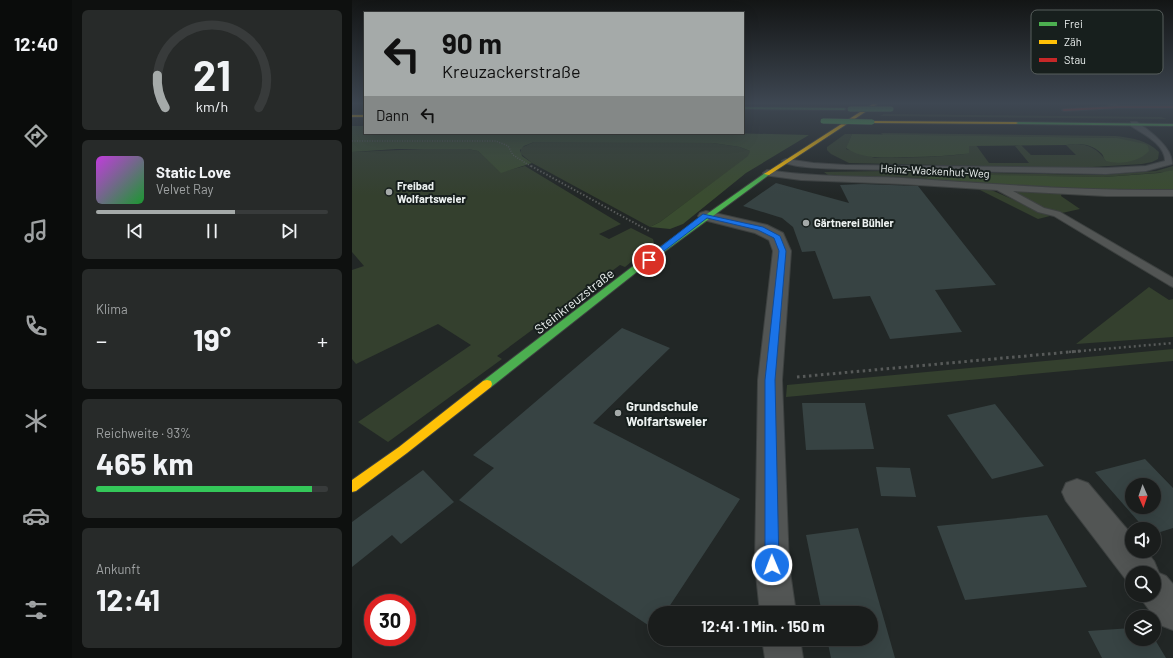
<!DOCTYPE html>
<html lang="de">
<head>
<meta charset="utf-8">
<style>
  body { margin:0; font-family:Barlow,sans-serif; background:#272a29; color:#f1f3f6; height:100vh; display:flex; flex-direction:column; font-size:15px; white-space:nowrap }
  * { box-sizing:border-box; margin:0 }
  p { font-size:13px; color:#9fa2a3 }
  .icon { flex:none; width:22px; height:22px; fill:none; stroke:currentColor; stroke-width:2; stroke-linecap:round; stroke-linejoin:round }
  .map { position:relative; flex:1; overflow:hidden }
  .sheet { display:flex; flex-direction:column; gap:10px; padding:10px; background:#0e100f; width:280px }
  .sheet>* { flex:none }
  .hud { position:absolute; left:12px; top:12px; width:380px; height:122px; border-radius:0px; box-shadow:0 4px 16px #0002,0 0 0 1px #383b3b; background:#a5aaa9; color:#111; overflow:hidden }
  .needle { width:26px; rotate:178deg }
  .buttons { position:absolute; left:773px; top:478px; display:grid; gap:8px }
  .buttons a { display:grid; place-items:center; width:36px; height:36px; border-radius:50%; background:#1a1d1c; box-shadow:0 4px 16px #0002,0 0 0 1px #383b3b; font-size:20px }
  .speed { position:absolute; left:12px; top:594px; display:flex; gap:8px; font-size:20px; font-weight:700; text-align:center }
  .speed>* { display:grid; place-content:center; width:52px; height:52px; border-radius:50%; background:#1a1d1c; box-shadow:0 4px 16px #0002,0 0 0 1px #383b3b; line-height:1 }
  .speed .limit { border:6px solid #d22; background:#fff; color:#111 }
  .pin { position:absolute; display:grid; place-items:center; width:34px; height:34px; color:#fff; margin:-17px; border:2px solid #fff; border-radius:50%; box-shadow:0 1px 4px #0007 }
  .me { position:absolute; width:44px; margin:-22px; rotate:359deg; stroke-linejoin:round; filter:drop-shadow(0 0 3px #0008) }
  .turn { display:flex; align-items:center; gap:14px; height:84px; padding:0 12px; font-size:18px }
  .turn .icon { width:52px; height:52px; stroke-width:2.5 }
  .turn b { display:block; font-size:28px; line-height:34px }
  .then { display:flex; align-items:center; height:38px; padding:0 12px; background:#0003; gap:8px; font-size:15px }
  .big { font-size:30px; font-weight:700; line-height:1.1 }
  .sheet .tile { flex:1; display:flex; flex-direction:column; justify-content:center; gap:6px; min-width:0; padding:0 14px; border-radius:6px; background:#272a29 }
  .sheet .dial { align-items:center; gap:0 }
  .dial svg { height:104px; overflow:visible; fill:none; stroke:#383b3b; stroke-width:7; stroke-linecap:round; text-anchor:middle }
  .dial text { fill:#f1f3f6; stroke:none }
  .song { display:flex; align-items:center; gap:12px }
  .cover { width:48px; height:48px; border-radius:6px; background:linear-gradient(135deg,hsl(290 70% 55%),hsl(130 70% 35%)) }
  .played { height:4px; border-radius:2px; background:linear-gradient(90deg,#a5aaa9 60%,#383b3b 60%) }
  .keys { display:flex; justify-content:space-around; direction:ltr }
  .heat { display:flex; justify-content:space-between; align-items:center; font-size:22px; direction:ltr }
  .charge { height:6px; border-radius:3px; background:linear-gradient(90deg,#34c759 93%,#383b3b 0) }
  .trip { position:absolute; left:296px; top:606px; width:230px; height:40px; border-radius:20px; background:#1a1d1c; box-shadow:0 4px 16px #0002,0 0 0 1px #383b3b; font-weight:700; line-height:40px; text-align:center }
  main { display:flex; flex:1; min-height:0 }
  .tab-bar { display:flex; flex-direction:column; width:72px; justify-content:space-around; align-items:center; background:#0a0c0b; color:#9fa2a3 }
  .tab-bar .icon { width:28px; height:28px }
  .tab-bar .active { color:#a5aaa9 }
  .tab-bar b { font-size:18px; color:#f1f3f6 }
  .map>svg:first-child { display:block }
  .green { fill:#34402e }
  .forest { fill:#3a4c30 }
  .building { fill:#374343; fill-rule:evenodd }
  .lines { fill:none; stroke-linecap:round; stroke-linejoin:round }
  .lane-casing { stroke:#3d4140; stroke-width:2 }
  .street-casing { stroke:#3d4140; stroke-width:2 }
  .fast-casing { stroke:#3d4140; stroke-width:2 }
  .slow-casing { stroke:#3d4140; stroke-width:2 }
  .jam-casing { stroke:#3d4140; stroke-width:2 }
  .path-far3 { stroke:#575a59; stroke-width:1.5; stroke-dasharray:1 1.5; stroke-linecap:butt }
  .path-far2 { stroke:#575a59; stroke-width:2; stroke-dasharray:1.5 2; stroke-linecap:butt }
  .path-far1 { stroke:#575a59; stroke-width:2.5; stroke-dasharray:2 3; stroke-linecap:butt }
  .path { stroke:#575a59; stroke-width:3; stroke-dasharray:2.5 3.5; stroke-linecap:butt }
  .lane { fill:#525554; fill-rule:evenodd }
  .street { fill:#525554; fill-rule:evenodd }
  .fast { fill:#4caf50; fill-rule:evenodd }
  .slow { fill:#ffc107; fill-rule:evenodd }
  .jam { fill:#c62828; fill-rule:evenodd }
  .fast-bridge-casing { stroke:#3d4140; stroke-width:6; stroke-linecap:butt }
  .fast-bridge { stroke:#4caf50; stroke-width:5 }
  .route { fill:#1a73e8; stroke:#114b97 }
  .poi-dot { fill:#a5aaa9; stroke:#171f1d; stroke-width:1.5 }
  .labels { text-anchor:middle; stroke-width:4; stroke-linejoin:round; paint-order:stroke }
  .far-street-label { font-size:11px; fill:#ecf1f0; stroke:#171f1d }
  .far-poi-label { font-size:11px; font-weight:bold; fill:#ecf1f0; stroke:#171f1d; text-anchor:start }
  .street-label { font-size:13px; fill:#ecf1f0; stroke:#171f1d }
  .poi-label { font-size:13px; font-weight:bold; fill:#ecf1f0; stroke:#171f1d; text-anchor:start }
  .key { fill:#171f1d; stroke:#575e5c; stroke-width:1 }
  .key-label { font-size:11px; fill:#ecf1f0 }
</style>
</head>
<body>
<main>
<nav class="tab-bar">
<b>12:40</b>
<svg class="icon active" aria-label="directions" viewBox="0 0 24 24"><path d="M12 3l9 9-9 9-9-9zM9 14v-3h6M13 9l2 2-2 2"/></svg>
<svg class="icon" aria-label="music" viewBox="0 0 24 24"><path d="M9 18V5l10-2v13"/><circle cx="6" cy="18" r="3"/><circle cx="16" cy="16" r="3"/></svg>
<svg class="icon" aria-label="phone" viewBox="0 0 24 24"><path d="M5 4h4l2 5-3 2q2 4 5 5l2-3 5 2v4C11 20 4 13 5 4z"/></svg>
<svg class="icon" aria-label="climate" viewBox="0 0 24 24"><path d="M12 3v18M4 7l16 10M4 17L20 7"/></svg>
<svg class="icon" aria-label="car" viewBox="0 0 24 24"><path d="M5 17H2v-5l4-1 3-4h7l3 4 3 1v5h-3M9 17h6M6 11h13"/><circle cx="7" cy="17" r="2"/><circle cx="17" cy="17" r="2"/></svg>
<svg class="icon" aria-label="filters" viewBox="0 0 24 24"><path d="M4 7h16M4 17h16"/><circle cx="9" cy="7" r="2"/><circle cx="15" cy="17" r="2"/></svg>
</nav>
<section class="sheet">
<div class="tile dial"><svg viewBox="0 0 100 80">
<path d="M14 69A42 42 0 1 1 86 69"/>
<path d="M14 69A42 42 0 0 1 8 44" stroke="#a5aaa9"/>
<text x="50" y="56" font-size="32" font-weight="700">21</text>
<text x="50" y="72" font-size="11">km/h</text>
</svg></div>
<div class="tile">
<div class="song"><i class="cover"></i><div><b>Static Love</b><p>Velvet Ray</p></div></div>
<div class="played"></div>
<div class="keys"><svg class="icon" aria-label="previous" viewBox="0 0 24 24"><path d="M18 5L8 12l10 7zM5 5v14"/></svg><svg class="icon" aria-label="pause" viewBox="0 0 24 24"><path d="M8 5v14M16 5v14"/></svg><svg class="icon" aria-label="next" viewBox="0 0 24 24"><path d="M6 5l10 7-10 7zM19 5v14"/></svg></div>
</div>
<div class="tile"><p>Klima</p>
<div class="heat"><a>−</a><b class="big">19°</b><a>+</a></div>
</div>
<div class="tile"><p>Reichweite · 93%</p><b class="big">465 km</b><div class="charge"></div></div>
<div class="tile"><p>Ankunft</p><b class="big">12:41</b></div>
</section>
<div class="map">
<svg width="821" height="658" viewBox="0 0 821 658">
  <rect width="100%" height="100%" fill="#222726"/>
  <path class="green" d="M 532,114 L 809,117 L 815,119 L 528,116 Z
    M 529,133 L 764,136 C 780,138 795,140 807,152 L 806,159 L 800,162 L 790,164 L 724,168 L 497,163 L 479,154 L 475,150 L 475,147 L 493,134 L 500,134 L 494,149 L 523,158 L 578,157 L 604,155 L 612,154 L 617,150 L 616,146 L 624,145 L 637,163 L 677,163 L 663,146 L 669,145 L 679,155 L 724,155 L 714,145 C 731,142 744,146 754,161 L 769,162 L 765,138 L 531,135 Z
    M 211,141 L 361,143 L 388,147 L 398,151 L 398,152 L 397,156 L 308,222 L 298,227 L 180,163 L 169,154 L 169,148 L 182,142 Z
    M 94,148 L 116,149 L 126,151 L 149,172 L 173,166 L 269,224 L 247,234 L 257,239 L 279,228 L 301,239 L 302,243 L 273,267 L 268,265 L 145,356 L 150,359 L 36,442 L 6,422 L 119,345 L 86,324 L 4,364 L 0,359 L 0,270 L 12,266 L 0,252 L 0,152 Z
    M 821,166 L 821,170 L 815,172 L 752,177 L 579,175 L 572,180 L 482,176 L 476,175 L 472,172 L 534,171 L 750,175 L 804,171 Z
    M 622,187 L 637,189 L 698,216 L 686,219 Z
    M 667,190 L 710,193 L 709,196 L 728,209 L 710,213 L 696,210 L 663,194 L 664,191 Z
    M 797,287 L 817,300 L 821,299 L 821,337 L 724,344 Z
    M 821,349 L 821,361 L 434,397 L 435,385 Z"/>
  <path class="forest" d="M 0,126 L 13,126 L 13,133 L 377,133 L 457,135 L 394,173 L 331,224 L 318,229 L 298,227 L 308,222 L 396,156 L 398,151 L 388,147 L 361,143 L 182,142 L 172,146 L 168,150 L 170,156 L 180,163 L 149,173 L 126,151 L 116,149 L 45,149 L 0,152 Z
    M 500,134 L 765,138 L 793,144 L 796,146 L 797,151 C 787,162 768,165 754,161 C 751,158 752,156 749,153 C 739,143 726,143 714,145 L 617,146 L 617,153 L 612,154 C 595,156 577,157 560,157 C 538,157 513,161 494,148 Z
    M 821,170 L 821,191 L 773,192 L 572,180 L 579,175 L 588,174 L 752,177 L 807,173 Z"/>
  <path class="building" d="M 424,183 L 497,203 L 488,185 L 510,184 L 566,186 L 644,285 L 583,290 L 610,332 L 538,339 L 518,296 L 481,299 L 463,251 L 450,252 L 441,227 L 430,218 L 391,206 Z
    M 270,328 L 318,348 L 241,423 L 388,499 L 313,613 L 303,613 L 302,629 L 107,500 L 142,468 L 121,455 Z
    M 450,403 L 513,403 L 522,449 L 454,450 Z
    M 643,404 L 692,466 L 640,479 L 595,415 Z
    M 793,459 L 821,488 L 821,528 L 802,534 L 802,529 L 793,529 L 743,472 ZM 780,485 L 802,485 L 802,507 L 780,507 Z
    M 524,467 L 558,468 L 564,497 L 529,496 Z
    M 71,470 L 102,502 L 49,544 L 40,535 L 0,567 L 0,522 Z
    M 695,515 L 735,587 L 613,600 L 585,526 Z
    M 506,528 L 543,658 L 479,658 L 475,639 L 519,639 L 519,613 L 470,613 L 454,535 Z
    M 780,628 L 780,639 L 802,639 L 802,638 L 814,658 L 750,658 L 736,631 Z"/>
  <g class="lines">
    <defs>
      <path id="lane" d="M 754,103 L 762,103 L 769,107 L 764,108 Z
        M 779,122 L 785,122 C 796,130 821,147 820,164 L 794,171 L 754,174 L 493,169 C 481,169 438,168 430,161 L 434,159 L 461,163 L 493,165 L 754,168 L 794,166 L 813,161 C 813,144 791,134 779,126 Z
        M 415,170 C 460,177 506,176 551,178 C 641,184 731,191 821,190 L 821,196 L 754,196 L 661,191 L 692,208 L 708,212 L 821,278 L 821,287 L 817,285 L 702,216 L 686,212 L 645,190 L 551,184 L 449,180 L 412,175 L 411,173 Z"/>
      <path id="street" d="M 354,211 L 415,225 L 431,233 L 439,251 L 430,380 L 437,565 L 444,613 L 408,613 L 403,565 L 406,380 L 421,251 L 417,240 L 403,233 L 348,219 L 346,216 L 348,213 Z
        M 725,479 L 736,483 L 780,535 L 780,551 L 794,551 L 802,561 L 807,573 L 814,576 L 821,584 L 821,630 L 808,625 L 790,600 L 788,595 L 802,595 L 802,573 L 780,573 L 780,586 L 778,585 L 714,501 L 710,492 L 714,483 Z
        M 410,639 L 448,639 L 451,658 L 413,658 Z"/>
      <path id="fast" d="M 391,107 L 492,108 L 494,109 L 492,110 L 391,109 Z
        M 662,122 L 821,124 L 821,126 L 664,124 L 662,124 Z
        M 413,173 L 418,174 L 286,271 L 139,387 L 131,387 L 130,384 L 131,381 L 280,267 Z"/>
      <path id="slow" d="M 522,103 L 527,103 L 417,175 L 412,174 Z
        M 0,115 L 13,115 L 13,117 L 0,117 Z
        M 520,121 L 664,122 L 666,123 L 664,124 L 518,123 L 518,122 Z
        M 135,380 L 139,381 L 140,384 L 139,387 L 55,453 L 4,491 L 0,492 L 0,480 L 47,447 L 131,381 Z"/>
      <path id="jam" d="M 766,106 L 821,106 L 821,108 L 766,108 L 712,111 L 710,110 L 712,109 Z"/>
    </defs>
    <use href="#lane" class="lane-casing"/>
    <use href="#street" class="street-casing"/>
    <use href="#fast" class="fast-casing"/>
    <use href="#slow" class="slow-casing"/>
    <use href="#jam" class="jam-casing"/>
    <path class="path-far3" d="M 0,141 L 144,141 L 156,146 L 161,155 L 180,167"/>
    <path class="path-far2" d="M 179,166 L 297,231"/>
    <path class="path-far1" d="M 717,352 L 821,343"/>
    <path class="path" d="M 445,377 L 728,351"/>
    <use href="#lane" class="lane"/>
    <use href="#street" class="street"/>
    <use href="#fast" class="fast"/>
    <use href="#slow" class="slow"/>
    <use href="#jam" class="jam"/>
    <defs>
      <path id="fast-bridge" d="M 498,109 L 539,109
        M 471,121 L 520,122"/>
    </defs>
    <use href="#fast-bridge" class="fast-bridge-casing"/>
    <use href="#fast-bridge" class="fast-bridge"/>
  </g>
  <linearGradient id="sky" x2="0" y2="1"><stop stop-color="#131515"/><stop offset="0.53" stop-color="#3e4752"/><stop offset="1" stop-color="#3e4752" stop-opacity="0"/></linearGradient>
  <rect width="821" height="195" fill="url(#sky)"/>
  <path class="route" d="M 351,214 L 411,227 L 428,236 L 434,251 L 423,380 L 427,565 L 425,570 L 420,572 L 415,570 L 413,565 L 413,380 L 427,251 L 422,238 L 406,230 L 355,218 L 299,261 L 294,261 L 294,258 Z"/>
  <g class="poi-dot">
    <circle cx="37" cy="192" r="4"/>
    <circle cx="454" cy="223" r="4"/>
    <circle cx="266" cy="413" r="4"/>
  </g>
  <g class="labels">
    <g class="far-street-label">
      <text transform="translate(583 171) rotate(3)" y="4">Heinz-Wackenhut-Weg</text>
    </g>
    <g class="far-poi-label">
      <text x="45" y="190">Freibad<tspan x="45" dy="13">Wolfartsweier</tspan></text>
      <text x="462" y="227">Gärtnerei Bühler</text>
    </g>
    <g class="street-label">
      <text transform="translate(222 301) rotate(-38)" y="5">Steinkreuzstraße</text>
    </g>
    <g class="poi-label">
      <text x="274" y="411">Grundschule<tspan x="274" dy="15">Wolfartsweier</tspan></text>
    </g>
  </g>
  <rect x="679" y="10" width="132" height="64" rx="6" class="key"/>
  <rect x="687" y="22" width="18" height="4" fill="#4caf50"/>
  <rect x="687" y="40" width="18" height="4" fill="#ffc107"/>
  <rect x="687" y="58" width="18" height="4" fill="#c62828"/>
  <g class="key-label">
    <text x="712" y="28">Frei</text>
    <text x="712" y="46">Zäh</text>
    <text x="712" y="64">Stau</text>
  </g>
</svg>
<div class="buttons">
<a><svg class="needle" viewBox="-14 -14 28 28"><path d="M0-13l5 13h-10z" fill="#e53935"/><path d="M0 13l5-13h-10z" fill="#9fa2a3"/></svg></a>
<a><svg class="icon" aria-label="sound" viewBox="0 0 24 24"><path d="M4 9h4l5-4v14l-5-4H4zM17 9q2 3 0 6"/></svg></a>
<a><svg class="icon" aria-label="search" viewBox="0 0 24 24"><circle cx="10" cy="10" r="6"/><path d="M15 15l6 6"/></svg></a>
<a><svg class="icon" aria-label="layers" viewBox="0 0 24 24"><path d="M12 4l9 5-9 5-9-5zM3 14l9 5 9-5"/></svg></a>
</div>
<div class="speed"><div class="limit">30</div></div>
<div class="pin" style="left:297px;top:260px;background:#d93025"><svg class="icon" aria-label="arrive" viewBox="0 0 24 24"><path d="M6 21V4h12l-3 4 3 4H6"/></svg></div>
<svg class="me" style="left:420px;top:565px" viewBox="-20 -20 40 40"><circle r="17" fill="#1a73e8" stroke="#fff" stroke-width="3"/><path d="M0-11L8 9 0 5-8 9z" fill="#fff"/></svg>
<div class="trip">12:41 · 1 Min. · 150 m</div>
<div class="hud">
<div class="turn"><svg class="icon" aria-label="left" viewBox="0 0 24 24"><path d="M17 20v-9H6M10 6l-5 5 5 5"/></svg><div><b>90 m</b>Kreuzackerstraße</div></div>
<div class="then">Dann<svg class="icon" aria-label="left" viewBox="0 0 24 24"><path d="M17 20v-9H6M10 6l-5 5 5 5"/></svg></div>
</div>
</div>
</main>
</body>
</html>
